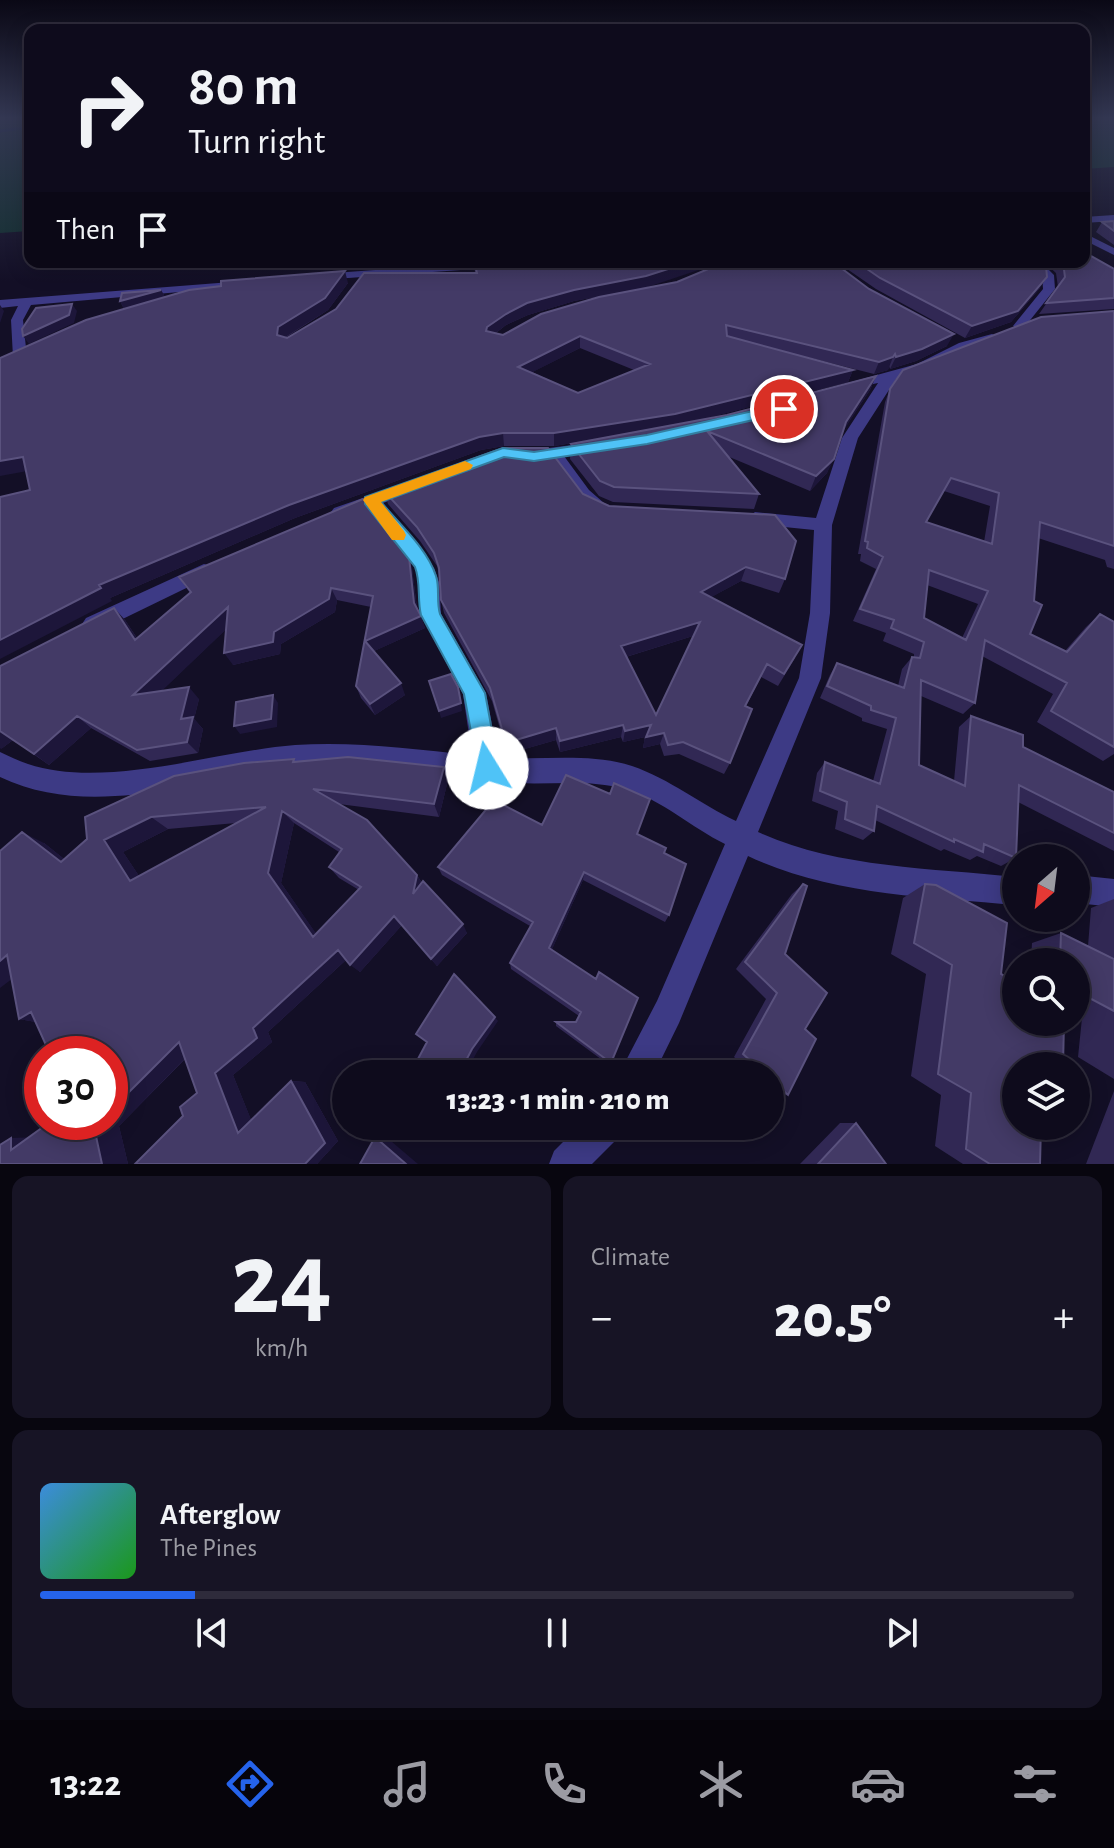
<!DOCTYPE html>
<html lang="en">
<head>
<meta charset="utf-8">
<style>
  body { margin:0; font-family:"Alegreya Sans",sans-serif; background:#171425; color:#f1f3f6; height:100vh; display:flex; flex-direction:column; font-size:30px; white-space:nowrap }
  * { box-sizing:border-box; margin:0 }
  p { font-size:26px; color:#9b9ba3 }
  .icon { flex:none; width:44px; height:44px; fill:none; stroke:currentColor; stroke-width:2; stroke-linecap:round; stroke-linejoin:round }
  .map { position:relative; height:1164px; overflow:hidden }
  .sheet { display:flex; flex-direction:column; gap:12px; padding:12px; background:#08060f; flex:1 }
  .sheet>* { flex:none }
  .banner { position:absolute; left:24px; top:24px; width:1066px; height:244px; border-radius:16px; box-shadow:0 4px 20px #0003,0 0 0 2px #2e2b3b; background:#0e0b1c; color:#f1f3f6; overflow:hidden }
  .needle { width:52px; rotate:208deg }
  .controls { position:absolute; left:1002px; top:844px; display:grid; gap:16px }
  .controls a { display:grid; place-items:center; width:88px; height:88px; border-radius:50%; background:#0e0b1c; box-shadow:0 4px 20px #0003,0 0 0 2px #2e2b3b; font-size:40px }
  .speed { position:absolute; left:24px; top:1036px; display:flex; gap:16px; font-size:40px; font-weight:700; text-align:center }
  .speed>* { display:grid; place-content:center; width:104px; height:104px; border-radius:50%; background:#0e0b1c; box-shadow:0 4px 20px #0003,0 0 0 2px #2e2b3b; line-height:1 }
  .speed .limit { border:12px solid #d22; background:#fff; color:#111 }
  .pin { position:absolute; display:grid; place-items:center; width:68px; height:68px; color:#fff; margin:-34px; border:4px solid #fff; border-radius:50%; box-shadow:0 2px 8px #0007 }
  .me { position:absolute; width:88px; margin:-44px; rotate:351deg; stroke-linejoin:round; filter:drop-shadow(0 0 6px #0008) }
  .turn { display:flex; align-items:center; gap:28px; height:168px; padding:0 32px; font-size:36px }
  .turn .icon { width:104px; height:104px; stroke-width:2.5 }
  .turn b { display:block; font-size:56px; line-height:68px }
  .then { display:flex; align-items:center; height:76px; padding:0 32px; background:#0003; gap:16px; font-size:30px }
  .big { font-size:60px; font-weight:800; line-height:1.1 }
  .sheet .widget { flex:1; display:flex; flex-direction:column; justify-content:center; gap:12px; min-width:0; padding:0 28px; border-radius:16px; background:#171425 }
  .sheet .dial { align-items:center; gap:0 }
  .dial b { font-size:104px; line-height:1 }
  .song { display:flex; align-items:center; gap:24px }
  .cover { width:96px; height:96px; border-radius:12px; background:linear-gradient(135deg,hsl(210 70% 55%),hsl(120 70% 35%)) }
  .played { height:8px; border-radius:4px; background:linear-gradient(90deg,#2563eb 15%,#2e2b3b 15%) }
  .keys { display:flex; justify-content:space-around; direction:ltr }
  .heat { display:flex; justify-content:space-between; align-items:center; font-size:44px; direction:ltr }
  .sheet .tiles { flex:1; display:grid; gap:12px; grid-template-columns:1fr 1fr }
  .widget:last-child { grid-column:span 2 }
  .trip { position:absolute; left:332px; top:1060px; width:452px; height:80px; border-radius:40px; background:#0e0b1c; box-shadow:0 4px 20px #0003,0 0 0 2px #2e2b3b; font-weight:800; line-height:80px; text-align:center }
  .menu { display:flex; height:128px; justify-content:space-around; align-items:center; background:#06040b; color:#9b9ba3 }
  .menu .icon { width:56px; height:56px }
  .menu .active { color:#2563eb }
  .menu b { font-size:36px; color:#f1f3f6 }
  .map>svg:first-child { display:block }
  .green { fill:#12302f }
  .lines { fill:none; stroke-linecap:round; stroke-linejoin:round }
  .stream { stroke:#0c2248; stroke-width:3 }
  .minor { fill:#3d3a85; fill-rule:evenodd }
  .wall { fill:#312854; fill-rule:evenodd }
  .shaded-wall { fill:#1d163a }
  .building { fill:#433a66; stroke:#5a527e; stroke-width:2; fill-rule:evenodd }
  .route { fill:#4fc3f7; stroke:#337fa1; stroke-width:2 }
  .slow { fill:#f59e0b }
</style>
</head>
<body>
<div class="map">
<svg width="1114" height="1164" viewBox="0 0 1114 1164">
  <rect width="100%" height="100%" fill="#130f26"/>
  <path class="green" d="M 0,118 L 30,118 L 30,231 L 0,233 Z
    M 1084,118 L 1114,118 L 1114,167 L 1084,169 Z"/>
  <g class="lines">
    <path class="stream" d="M 0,131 L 30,127"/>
    <path class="minor" d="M 1114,215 L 1114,221 L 1084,223 L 1084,217 Z
      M 1084,233 L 1114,248 L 1114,255 L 1084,240 Z
      M 485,262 L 536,262 L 531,265 L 320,280 L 314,277 L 320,274 Z
      M 1030,262 L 1041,262 L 1054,275 L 1055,289 L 1023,329 L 1019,330 L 1013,326 L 1043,289 L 1042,276 Z
      M 244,281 L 248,282 L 248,286 L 31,305 L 23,320 L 27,357 L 20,361 L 13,357 L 11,320 L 18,306 L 0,308 L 0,300 Z
      M 992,334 L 999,338 L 997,341 C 962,351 931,369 896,379 L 858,438 L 832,525 L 830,613 L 821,678 L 758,832 C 836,868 931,868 1016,877 L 1016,905 C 927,897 830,895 748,856 L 679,1023 L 654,1074 L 619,1074 L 657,1001 L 725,844 C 692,828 661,799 625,789 C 589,779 552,785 516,783 C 441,780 367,761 292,769 C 196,779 93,821 0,777 L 0,752 C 9,756 19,761 28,764 C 105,790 216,751 295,745 C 354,741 413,749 472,755 L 463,694 L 421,615 L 419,582 L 415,568 L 368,509 L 340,518 L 331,512 L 334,508 L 412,481 L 418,483 L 421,487 L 418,491 L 383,503 L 418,543 L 434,568 L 439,582 L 441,614 L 486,693 L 498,757 C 542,761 589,752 632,766 C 670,779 700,804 736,821 L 799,678 L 810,613 L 814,530 L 755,524 L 746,518 L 755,512 L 816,518 L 842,438 L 878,383 L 844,390 L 844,384 L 917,364 L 959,343 Z
      M 596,442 L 604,447 L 602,450 L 564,456 L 589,490 L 612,510 L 603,516 L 583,505 L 549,458 L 525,461 L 517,456 L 525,451 Z
      M 204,564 L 211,566 L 214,571 L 211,576 L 100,630 L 93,632 L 86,630 L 82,624 L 86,618 Z
      M 1076,875 L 1114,879 L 1114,907 L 1076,903 Z
      M 579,1126 L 622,1126 L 617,1139 L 592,1164 L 549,1164 L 554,1151 Z"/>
  </g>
  <path class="wall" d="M 1114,221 L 1114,245 L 1096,232 L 1102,222 Z
    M 474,262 L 645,288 L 574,301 L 528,315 L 506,325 L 496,333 L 503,335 L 869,289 L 947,346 L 916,361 L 890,369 L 889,366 L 888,370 L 874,374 L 807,357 L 853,370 L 848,382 L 702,419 L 727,415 L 876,376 L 870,390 L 842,432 L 827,473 L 810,491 L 727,456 L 759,494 L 754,509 L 613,502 L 599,496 L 570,459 L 571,444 L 603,438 L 554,446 L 504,446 L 481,450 L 295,518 L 110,598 L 112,601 L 30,490 L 26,471 L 124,309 L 120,301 L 161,290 L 165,297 L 348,283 L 328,310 L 285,338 L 287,338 L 475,273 ZM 580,348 L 634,370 L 578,393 L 532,372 Z
    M 837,262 L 1042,262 L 1040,288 L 1011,322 L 965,338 L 876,289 Z
    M 1044,262 L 1084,262 L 1114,269 L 1114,309 L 1039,314 L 1058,287 L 1056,273 Z
    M 1114,311 L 1114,569 L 1107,567 L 1105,560 L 1038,538 L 1030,634 L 1065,651 L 1086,627 L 1100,614 L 1114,622 L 1114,754 L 1103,761 L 1037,722 L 1053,694 L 982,656 L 975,703 L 963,714 L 921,696 L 919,765 L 954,781 L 959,727 L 971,716 L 1023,747 L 1114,792 L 1114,851 L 1018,802 L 1016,858 L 1001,866 L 977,856 L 970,860 L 944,849 L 941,851 L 875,820 L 874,831 L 863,840 L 835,829 L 838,811 L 812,801 L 817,773 L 825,762 L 873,781 L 887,729 L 862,721 L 862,718 L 820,698 L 830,675 L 837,663 L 898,686 L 902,669 L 912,657 L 914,657 L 914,654 L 883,641 L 886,633 L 853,621 L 876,569 L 860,561 L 861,554 L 858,554 L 885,402 L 890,389 ZM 944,491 L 990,506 L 984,542 L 926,522 ZM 927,585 L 978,604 L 962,638 L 924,618 Z
    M 384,491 L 583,494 L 785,579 L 779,593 L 741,581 L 711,597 L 795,658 L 778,686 L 761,677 L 746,706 L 730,763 L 724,774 L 679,754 L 664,756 L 660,744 L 643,748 L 645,737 L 623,742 L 621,737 L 560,752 L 556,740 L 507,754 L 492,701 L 444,613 L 441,600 L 439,575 L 437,566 L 420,541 L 388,504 ZM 693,636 L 656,715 L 626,657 Z
    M 412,569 L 417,608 L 425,628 L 374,651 L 405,695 L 375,715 L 361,698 L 356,686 L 371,607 L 337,600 L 335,612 L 281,644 L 280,654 L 233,665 L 226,629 L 161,691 L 199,699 L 194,719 L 203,729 L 198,753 L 150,761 L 91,728 L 49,765 L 13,740 L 1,749 L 114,608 L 125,620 L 137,638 L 190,593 L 179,577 Z
    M 296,762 L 448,780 L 439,817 L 339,804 L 417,875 L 422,883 L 467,933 L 437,966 L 402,925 L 360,972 L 346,960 L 268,1032 L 272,1042 L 233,1075 L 251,1120 L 291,1081 L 305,1082 L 338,1141 L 317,1164 L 135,1164 L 183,1116 L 197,1093 L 185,1059 L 119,1126 L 128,1164 L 0,1164 L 11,1138 L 28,1138 L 110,1122 L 36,1022 L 19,1019 L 12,979 L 44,843 L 64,859 L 87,839 ZM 236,823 L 139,876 L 123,852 L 168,829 ZM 294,823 L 339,852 L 329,867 L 339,878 L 359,890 L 316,934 L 281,883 Z
    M 542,825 L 638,834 L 664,853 L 669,915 L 665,922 L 583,880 L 552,949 L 611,1063 L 609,1065 L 556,1026 L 556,1022 L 576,1022 L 579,1016 L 511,969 L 510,963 L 530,926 L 442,875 L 438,867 Z
    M 803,884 L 785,954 L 805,1029 L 788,1095 L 776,1096 L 770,1091 L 770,1074 L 752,1074 L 734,1057 L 766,999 L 736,969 L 792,894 Z
    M 925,884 L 1001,974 L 1016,1066 L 1040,1164 L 963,1164 L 935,1146 L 941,1095 L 911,1076 L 926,974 L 891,954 L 903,898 Z
    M 1114,899 L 1114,1079 L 1078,1057 L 1082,1018 L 1076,1015 L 1076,962 L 1031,962 L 1032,943 L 1061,933 L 1088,946 L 1091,908 Z
    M 1114,1091 L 1114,1164 L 1086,1164 Z
    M 840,1123 L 856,1123 L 886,1164 L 800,1164 Z"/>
  <path class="shaded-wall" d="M 690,262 L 722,262 L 645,288 L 574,301 L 528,315 L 506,325 L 488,339 L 486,331 L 487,327 L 506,314 L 527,303 L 574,290 Z
    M 345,271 L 348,283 L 328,310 L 282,339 L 277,335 L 278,327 Z
    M 1047,277 L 1040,288 L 1011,322 L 965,338 L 972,326 Z
    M 161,290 L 165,297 L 124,309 L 120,301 Z
    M 72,304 L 77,311 L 74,323 L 29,344 L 23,336 Z
    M 0,305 L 4,311 L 0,323 Z
    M 954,334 L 947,346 L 916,361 L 890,369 L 896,357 Z
    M 580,336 L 580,348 L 519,379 L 518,367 Z
    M 893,357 L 888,370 L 874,374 L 879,362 Z
    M 853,370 L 848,382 L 672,427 L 554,446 L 554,433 Z
    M 876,376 L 870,390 L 840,436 L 846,422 Z
    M 503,433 L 504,446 L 481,450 L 295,518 L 110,598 L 112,601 L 0,659 L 0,640 L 99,585 L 289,505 L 479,437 Z
    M 23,457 L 33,470 L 0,476 L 0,461 Z
    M 834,459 L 827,473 L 810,491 L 816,476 Z
    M 409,557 L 412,569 L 418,615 L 414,603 Z
    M 746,567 L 741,581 L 697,605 L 701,592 Z
    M 331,588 L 337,600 L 335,612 L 281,644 L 280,654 L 233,665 L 224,653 L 274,632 Z
    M 228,607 L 237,619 L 145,707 L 133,695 Z
    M 114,608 L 125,620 L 146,652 L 135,640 Z
    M 421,616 L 425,628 L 370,653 L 365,641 Z
    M 700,622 L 696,635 L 619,659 L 621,646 Z
    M 401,683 L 405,695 L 375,715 L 370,704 Z
    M 189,687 L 199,699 L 194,719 L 203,729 L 198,753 L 187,742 L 181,719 Z
    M 458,687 L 462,711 L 441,718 L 439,711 Z
    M 273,695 L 278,703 L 277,727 L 240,734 L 234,726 Z
    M 77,716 L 91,728 L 49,765 L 34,754 Z
    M 623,725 L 621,737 L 560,752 L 560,741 Z
    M 651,725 L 664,733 L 660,744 L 643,748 L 645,737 L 623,742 L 625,731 Z
    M 556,728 L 556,740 L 507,754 L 506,743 Z
    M 0,731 L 13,740 L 1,749 L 0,748 Z
    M 444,767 L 448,780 L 439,817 L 434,804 Z
    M 282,811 L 294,823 L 281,883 L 324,945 L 313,937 L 268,873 Z
    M 151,817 L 168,829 L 123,852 L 149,891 L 130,881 L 104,840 Z
    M 22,832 L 44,843 L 82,873 L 61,862 Z
    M 584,872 L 583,880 L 550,954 L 549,948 Z
    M 417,875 L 423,885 L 413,894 Z
    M 394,916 L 402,925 L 360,972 L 350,965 Z
    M 463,924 L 467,933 L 437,966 L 431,959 Z
    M 338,950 L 348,958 L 268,1032 L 272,1042 L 233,1075 L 256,1132 L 238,1133 L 215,1073 L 253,1028 Z
    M 7,955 L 33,963 L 0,988 L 0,961 Z
    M 31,1012 L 46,1024 L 19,1019 Z
    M 495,1017 L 498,1021 L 477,1052 L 465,1074 L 459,1074 L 472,1049 Z
    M 179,1042 L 198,1045 L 119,1126 L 128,1164 L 102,1164 L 94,1127 L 99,1122 L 110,1122 L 110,1111 Z
    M 291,1081 L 305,1082 L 338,1141 L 317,1164 L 305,1164 Z
    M 385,1136 L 418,1164 L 406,1164 L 375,1137 Z
    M 41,1137 L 11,1150 L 11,1138 Z"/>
  <path class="building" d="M 1114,221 L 1114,231 L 1102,222 Z
    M 1084,252 L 1114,269 L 1114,298 L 1046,303 L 1065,277 L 1063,262 L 1084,262 Z
    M 474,262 L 690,262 L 646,276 L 574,290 L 527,303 L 506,314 L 487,327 L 486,331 L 503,335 L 541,314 L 599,297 L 677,282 L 725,262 L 833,262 L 869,289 L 954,334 L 922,349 L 896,357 L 895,354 L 893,357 L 879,362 L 726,325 L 727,336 L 853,370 L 675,414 L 554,433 L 503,433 L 479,437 L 289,505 L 99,585 L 101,588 L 0,640 L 0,497 L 30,490 L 23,457 L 0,461 L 0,358 L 86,320 L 189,290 L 221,286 L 221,281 L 345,271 L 325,298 L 278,327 L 277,335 L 287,338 L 336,309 L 364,273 L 477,273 ZM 580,336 L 650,364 L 578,393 L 518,367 Z
    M 857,262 L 1042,262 L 1046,266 L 1047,277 L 1018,311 L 972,326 L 880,278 Z
    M 161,290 L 120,301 L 122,293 Z
    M 72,304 L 69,315 L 23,336 L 22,329 L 36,308 Z
    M 1114,311 L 1114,546 L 1040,522 L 1034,601 L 1042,605 L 1030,634 L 1067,652 L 1100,614 L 1114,622 L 1114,747 L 1051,711 L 1067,683 L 985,640 L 975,703 L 921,680 L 919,765 L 965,786 L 971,716 L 1023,735 L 1023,747 L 1114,792 L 1114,833 L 1019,785 L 1016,858 L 984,844 L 983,852 L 954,839 L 954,842 L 877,806 L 874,831 L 845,819 L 847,802 L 820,791 L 825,762 L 880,784 L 896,718 L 871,710 L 871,706 L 827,686 L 837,663 L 904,688 L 912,657 L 920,658 L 924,642 L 891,628 L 894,620 L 860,609 L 883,557 L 867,548 L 868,542 L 865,541 L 890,389 L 903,370 L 1041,317 ZM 951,478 L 999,493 L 992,544 L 926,522 ZM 929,570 L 988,591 L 966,640 L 924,618 Z
    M 876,376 L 846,422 L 834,459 L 816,476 L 707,431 L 759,494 L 614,487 L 600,481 L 571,444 L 727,415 Z
    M 503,448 L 548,448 L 583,494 L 609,506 L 775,515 L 796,541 L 785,579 L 746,567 L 701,592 L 802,645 L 784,674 L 767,664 L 745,706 L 752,709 L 730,763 L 683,742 L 668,745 L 664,733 L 646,737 L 651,725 L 625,731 L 623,725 L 560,741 L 556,728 L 506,743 L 490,688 L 441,600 L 439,568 L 434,553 L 417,527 L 384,491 ZM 700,622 L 656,715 L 621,646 Z
    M 363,499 L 409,557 L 414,603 L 421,616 L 365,641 L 401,683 L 370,704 L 356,686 L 373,596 L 331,588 L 329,599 L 274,632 L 273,642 L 224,653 L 228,607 L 133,695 L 189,687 L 181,719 L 193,717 L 187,742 L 137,750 L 77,716 L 34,754 L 0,731 L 0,666 L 114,608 L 135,640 L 191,592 L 179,577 Z
    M 451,674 L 458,687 L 461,703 L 439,711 L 429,681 Z
    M 273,695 L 271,719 L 234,726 L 236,702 Z
    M 348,757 L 444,767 L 434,804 L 313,789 L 367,820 L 417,875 L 413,894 L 423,881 L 463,924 L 431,959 L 394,916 L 350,965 L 338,950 L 253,1028 L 257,1038 L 215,1073 L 238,1133 L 291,1081 L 325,1143 L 305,1164 L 135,1164 L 183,1116 L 180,1107 L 197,1093 L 179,1042 L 110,1111 L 110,1054 L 50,1054 L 31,1012 L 19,1019 L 7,955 L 0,961 L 0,851 L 22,832 L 61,862 L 87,839 L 85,817 L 174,776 L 244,763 L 294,759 L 293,762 ZM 266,807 L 130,881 L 104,840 L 151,817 ZM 282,811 L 342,849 L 329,867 L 361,887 L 313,937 L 268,873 Z
    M 566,775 L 610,794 L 614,783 L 650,799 L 637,834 L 666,848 L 664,853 L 686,864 L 669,915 L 584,872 L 549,948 L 596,979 L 599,972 L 638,998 L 611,1063 L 556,1022 L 576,1022 L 581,1012 L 510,963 L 533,922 L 438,867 L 494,800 L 542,825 Z
    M 803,884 L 807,886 L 785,954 L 827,993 L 805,1029 L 816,1039 L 788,1095 L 770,1079 L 770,1074 L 765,1074 L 743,1054 L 777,993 L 745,962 Z
    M 925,884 L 936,885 L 1007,923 L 1001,974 L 1016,982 L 1016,1022 L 1064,1022 L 1063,1066 L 1016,1066 L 1016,1126 L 1041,1126 L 1040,1164 L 990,1164 L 966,1149 L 971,1093 L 938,1074 L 952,965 L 914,943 Z
    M 1061,933 L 1114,959 L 1114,1011 L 1076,991 L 1076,962 L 1060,962 Z
    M 454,974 L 495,1017 L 472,1049 L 459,1074 L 410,1074 L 427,1042 L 416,1034 Z
    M 50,1122 L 99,1122 L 94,1127 L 102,1164 L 0,1164 L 0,1145 L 11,1138 L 11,1150 Z
    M 856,1123 L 886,1164 L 818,1164 Z
    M 375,1137 L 406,1164 L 360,1164 Z"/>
  <linearGradient id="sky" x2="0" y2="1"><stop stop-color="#0a0815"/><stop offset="0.42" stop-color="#333752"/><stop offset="1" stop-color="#333752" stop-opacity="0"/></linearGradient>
  <rect width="1114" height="281" fill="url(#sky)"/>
  <path class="route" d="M 784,404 L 789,406 L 789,412 L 647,444 L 534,461 L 504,457 L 381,502 C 399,524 427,548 436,576 C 440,588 436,601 440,614 L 485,693 L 499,768 L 496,775 L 487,779 L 479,775 L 464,694 L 421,615 C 417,598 421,583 415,567 L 365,504 L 365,497 L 503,448 L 534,452 L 647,435 Z"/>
  <path class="slow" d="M 465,461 L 473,465 L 471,469 L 381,502 L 404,531 L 406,535 L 404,540 L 392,540 L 363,500 L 365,497 Z"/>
</svg>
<div class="controls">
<a><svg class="needle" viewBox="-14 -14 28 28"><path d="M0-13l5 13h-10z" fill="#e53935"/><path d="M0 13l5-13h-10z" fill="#9b9ba3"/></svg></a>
<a><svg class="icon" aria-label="search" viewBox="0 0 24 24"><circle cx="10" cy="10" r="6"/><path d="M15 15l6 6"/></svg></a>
<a><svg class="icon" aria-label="layers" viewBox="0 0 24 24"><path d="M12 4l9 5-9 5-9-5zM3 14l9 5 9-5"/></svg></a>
</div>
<div class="speed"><div class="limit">30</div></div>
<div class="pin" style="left:784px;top:409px;background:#d93025"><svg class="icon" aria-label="arrive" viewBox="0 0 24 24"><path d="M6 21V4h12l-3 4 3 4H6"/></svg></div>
<svg class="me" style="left:487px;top:768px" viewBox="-20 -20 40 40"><circle r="19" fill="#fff"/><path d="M0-13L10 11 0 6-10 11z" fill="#4fc3f7"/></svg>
<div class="trip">13:23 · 1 min · 210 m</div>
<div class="banner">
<div class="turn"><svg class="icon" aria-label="right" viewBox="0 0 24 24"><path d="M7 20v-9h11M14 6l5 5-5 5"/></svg><div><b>80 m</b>Turn right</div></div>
<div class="then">Then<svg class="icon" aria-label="arrive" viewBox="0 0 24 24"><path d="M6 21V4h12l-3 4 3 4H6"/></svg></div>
</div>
</div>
<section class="sheet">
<div class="tiles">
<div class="widget dial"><b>24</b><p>km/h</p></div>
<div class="widget"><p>Climate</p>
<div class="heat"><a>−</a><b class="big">20.5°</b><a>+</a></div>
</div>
<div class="widget">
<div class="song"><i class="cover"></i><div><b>Afterglow</b><p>The Pines</p></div></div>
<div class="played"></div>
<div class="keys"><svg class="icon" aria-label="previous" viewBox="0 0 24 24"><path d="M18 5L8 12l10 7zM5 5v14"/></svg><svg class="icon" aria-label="pause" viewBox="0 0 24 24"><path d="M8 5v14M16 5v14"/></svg><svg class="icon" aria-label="next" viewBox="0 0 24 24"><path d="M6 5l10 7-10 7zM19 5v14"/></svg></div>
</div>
</div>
</section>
<nav class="menu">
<b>13:22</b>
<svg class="icon active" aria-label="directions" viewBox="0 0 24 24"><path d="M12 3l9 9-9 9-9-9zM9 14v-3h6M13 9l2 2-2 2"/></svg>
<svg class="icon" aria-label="music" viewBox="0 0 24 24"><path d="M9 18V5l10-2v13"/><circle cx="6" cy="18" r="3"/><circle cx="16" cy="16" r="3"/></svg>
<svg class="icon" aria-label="phone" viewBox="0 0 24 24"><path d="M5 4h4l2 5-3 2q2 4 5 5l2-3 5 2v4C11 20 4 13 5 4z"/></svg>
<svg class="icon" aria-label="climate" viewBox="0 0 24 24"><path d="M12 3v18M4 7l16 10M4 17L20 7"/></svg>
<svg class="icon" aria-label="car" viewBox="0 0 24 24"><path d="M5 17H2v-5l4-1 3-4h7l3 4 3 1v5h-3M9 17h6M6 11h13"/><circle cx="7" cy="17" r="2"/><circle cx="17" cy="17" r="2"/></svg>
<svg class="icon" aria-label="filters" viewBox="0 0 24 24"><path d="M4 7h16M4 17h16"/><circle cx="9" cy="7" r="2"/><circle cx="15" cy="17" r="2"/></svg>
</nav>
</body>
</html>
